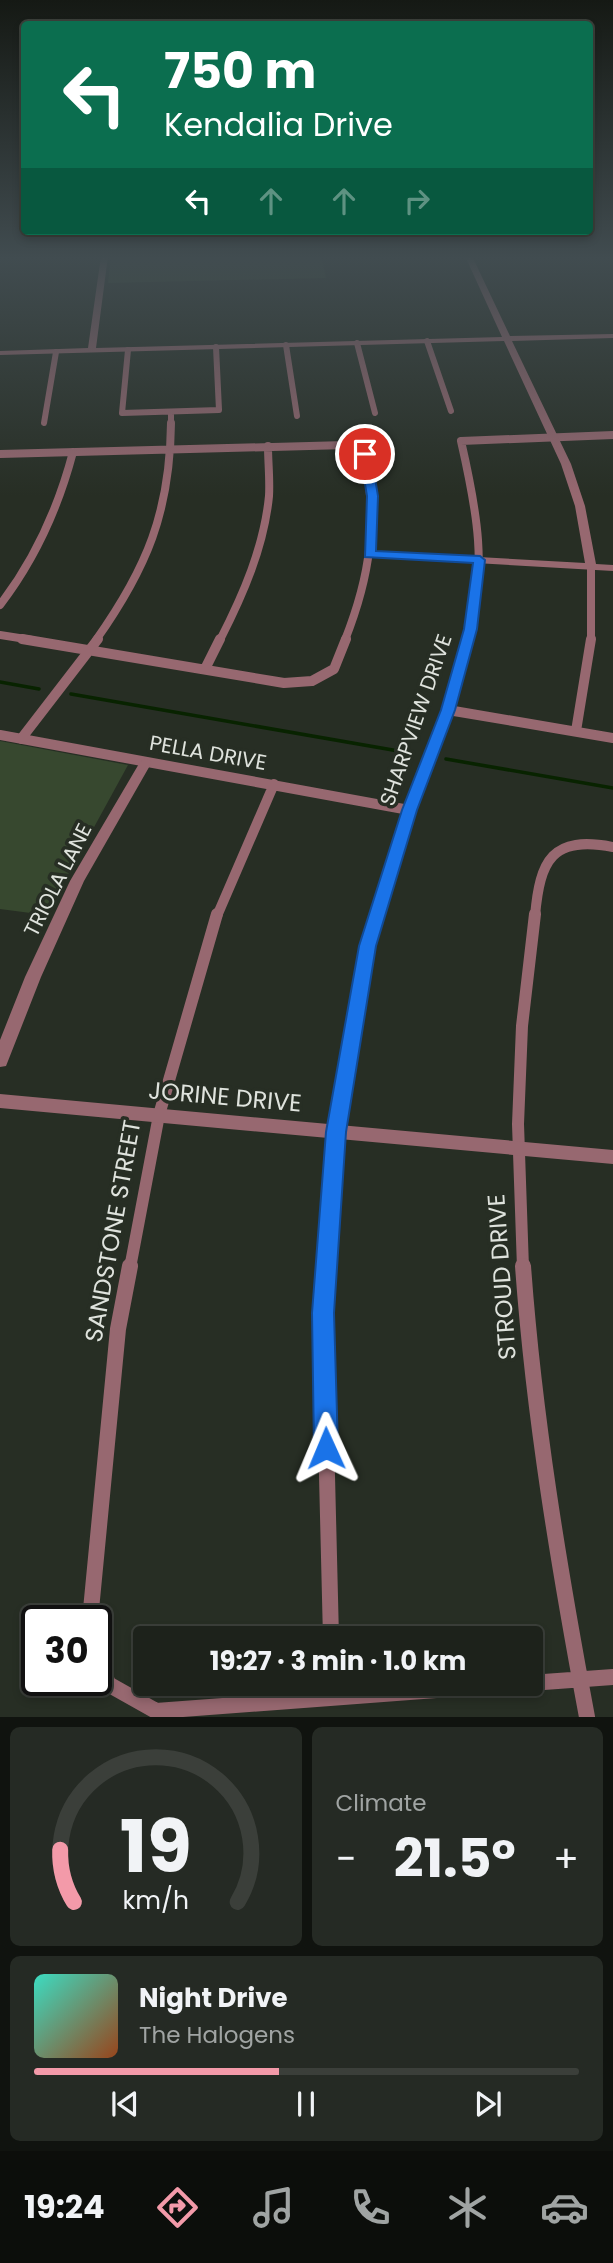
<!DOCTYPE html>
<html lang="en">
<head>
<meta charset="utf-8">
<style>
  body { margin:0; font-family:Poppins,sans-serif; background:#252a24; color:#f1f3f6; height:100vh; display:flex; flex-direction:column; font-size:26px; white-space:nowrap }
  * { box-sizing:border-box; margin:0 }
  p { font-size:23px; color:#a0a4a3 }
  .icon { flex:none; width:38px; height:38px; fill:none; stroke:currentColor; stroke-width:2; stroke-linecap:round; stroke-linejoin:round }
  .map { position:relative; height:1717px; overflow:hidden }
  .panel { display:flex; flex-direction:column; gap:10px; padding:10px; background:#10130f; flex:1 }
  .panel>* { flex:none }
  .hud { position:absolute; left:21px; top:21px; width:572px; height:214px; border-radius:7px; box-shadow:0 4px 10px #0003,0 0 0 2px #3b3f3a; background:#0b6e4f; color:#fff; overflow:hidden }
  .speed { position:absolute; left:21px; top:1605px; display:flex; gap:14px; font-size:35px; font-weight:700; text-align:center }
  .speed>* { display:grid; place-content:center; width:91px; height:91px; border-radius:50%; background:#1d221b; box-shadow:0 4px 10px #0003,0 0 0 2px #3b3f3a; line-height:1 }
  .speed .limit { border:4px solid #111; border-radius:10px; background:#fff; color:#111 }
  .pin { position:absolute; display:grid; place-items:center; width:60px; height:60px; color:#fff; margin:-30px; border:4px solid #fff; border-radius:50%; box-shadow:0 2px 7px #0007 }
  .me { position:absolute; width:77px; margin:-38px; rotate:359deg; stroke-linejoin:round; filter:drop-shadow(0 0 5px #0008) }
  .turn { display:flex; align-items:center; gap:24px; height:147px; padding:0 28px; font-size:32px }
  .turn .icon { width:91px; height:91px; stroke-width:2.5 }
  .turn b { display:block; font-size:49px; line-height:60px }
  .lanes { display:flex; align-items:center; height:66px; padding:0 28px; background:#0003; justify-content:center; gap:35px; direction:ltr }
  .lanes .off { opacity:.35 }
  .big { font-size:52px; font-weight:700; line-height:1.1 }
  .panel .widget { flex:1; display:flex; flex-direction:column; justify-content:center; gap:10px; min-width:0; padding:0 24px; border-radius:10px; background:#252a24 }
  .panel .dial { align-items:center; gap:0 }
  .dial svg { height:182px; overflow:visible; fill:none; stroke:#3b3f3a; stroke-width:7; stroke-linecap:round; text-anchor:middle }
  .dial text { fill:#f1f3f6; stroke:none }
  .song { display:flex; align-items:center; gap:21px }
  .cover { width:84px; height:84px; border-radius:10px; background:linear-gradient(135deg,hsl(170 70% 55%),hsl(20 70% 35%)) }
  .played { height:7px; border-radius:4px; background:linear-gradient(90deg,#f39aa9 45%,#3b3f3a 45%) }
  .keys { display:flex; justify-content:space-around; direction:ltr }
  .heat { display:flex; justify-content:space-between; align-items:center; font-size:38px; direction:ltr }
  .panel .tiles { flex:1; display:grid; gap:10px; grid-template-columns:1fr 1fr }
  .widget:last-child { grid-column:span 2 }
  .trip { position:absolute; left:133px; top:1626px; width:410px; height:70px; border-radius:7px; background:#1d221b; box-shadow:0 4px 10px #0003,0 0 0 2px #3b3f3a; font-weight:700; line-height:70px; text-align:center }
  .tab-bar { display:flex; height:112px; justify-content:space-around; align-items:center; background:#0c0e0b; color:#a0a4a3 }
  .tab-bar .icon { width:49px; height:49px }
  .tab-bar .selected { color:#f39aa9 }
  .tab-bar b { font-size:32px; color:#f1f3f6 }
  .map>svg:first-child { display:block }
  .green { fill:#37482f }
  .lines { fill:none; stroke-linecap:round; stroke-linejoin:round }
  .stream { stroke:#082300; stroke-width:3.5 }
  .minor-far4 { stroke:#976870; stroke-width:6 }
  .minor-far3 { stroke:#976870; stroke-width:8 }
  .minor-far2 { stroke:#976870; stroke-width:10 }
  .minor-far1 { stroke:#976870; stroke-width:12 }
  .minor { stroke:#976870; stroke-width:16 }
  .tertiary { fill:#976870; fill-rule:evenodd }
  .route { fill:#1a73e8; stroke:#114b97; stroke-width:2 }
  .labels { text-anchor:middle; stroke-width:7; stroke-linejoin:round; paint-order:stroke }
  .street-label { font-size:21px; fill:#dfe3dd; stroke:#272e24 }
  .near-street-label { font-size:24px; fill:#dfe3dd; stroke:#272e24 }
</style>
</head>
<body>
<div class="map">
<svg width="613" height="1717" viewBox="0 0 613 1717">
  <rect width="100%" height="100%" fill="#272e24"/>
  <path class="green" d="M 111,256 L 321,256 L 326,278 L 108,283 Z
    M 0,741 L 128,765 L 46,915 L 0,909 Z"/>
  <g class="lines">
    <path class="stream" d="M 0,682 L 39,689
      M 71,694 L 410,753
      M 446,759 L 613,788"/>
    <path class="minor-far4" d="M 427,341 L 451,411
      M 357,343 L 375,413
      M 286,345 L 297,416
      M 128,350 L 122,413 L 219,410 L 216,347
      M 44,423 L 56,352
      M 171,425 L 171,412"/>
    <path class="minor-far3" d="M 0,454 L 346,445 L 365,454 C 377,524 371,574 345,640
      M 591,566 L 591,640
      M 0,605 C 36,558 58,509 73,452
      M 0,635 L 32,640
      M 96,640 C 147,568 170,512 171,423
      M 220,640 C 243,595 264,547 269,496 C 270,479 268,462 268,446
      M 468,640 C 488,569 477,511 461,441 L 613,435"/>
    <path class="minor-far2" d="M 22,639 L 284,683 L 312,681 L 334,669 L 346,639
      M 205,669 L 220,639
      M 448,710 L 613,738
      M 576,731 L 591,639
      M 0,735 L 409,810
      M 21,739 L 98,639
      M 217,916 L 274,784
      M 376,916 L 409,810 L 448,710 L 468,639
      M 535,916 C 540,860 552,835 613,847"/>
    <path class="minor-far1" d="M 130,1268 L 159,1115 L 217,914
      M 326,1268 L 336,1132 L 367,946 L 377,914
      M 523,1268 L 518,1124 L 522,1026 L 535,914"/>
    <path class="minor" d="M 326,1266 L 323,1313 L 331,1638
      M 523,1266 C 534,1418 559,1567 587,1717
      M 90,1620 L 118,1329 L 130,1266
      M 96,1650 L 108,1684 L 156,1711 L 518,1684
      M 530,1683 L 613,1677"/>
    <path class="tertiary" d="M 101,256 L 108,256 L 96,348 L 502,337 L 465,256 L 472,256 L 510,336 L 613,334 L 613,338 L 512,341 L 571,464 L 585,506 L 596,564 L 613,565 L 613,571 L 370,557 L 365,554 L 370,551 L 585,563 L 575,506 L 561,464 L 504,341 L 0,355 L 0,351 L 88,348 Z
      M 146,758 L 152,762 L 84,881 L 41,977 L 8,1061 L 6,1066 L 0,1067 L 0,1040 L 25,977 L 70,881 L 140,762 Z
      M 0,1094 L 613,1150 L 613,1164 L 0,1108 Z"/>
  </g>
  <linearGradient id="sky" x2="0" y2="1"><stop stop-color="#151914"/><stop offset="0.52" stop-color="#414c50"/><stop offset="1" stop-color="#414c50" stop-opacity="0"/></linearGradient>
  <rect width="613" height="496" fill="url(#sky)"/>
  <path class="route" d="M 365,451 L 371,454 L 378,496 L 376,551 L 480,556 L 485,560 L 477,629 L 455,710 L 417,810 L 376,946 L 346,1132 L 334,1313 L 338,1448 L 334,1457 L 326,1460 L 318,1457 L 314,1448 L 312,1313 L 326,1132 L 359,946 L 402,810 L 441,710 L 464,629 L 473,563 L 365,557 L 367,496 L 360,454 Z"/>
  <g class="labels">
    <g class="street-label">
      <text transform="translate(416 720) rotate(-71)" y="7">SHARPVIEW DRIVE</text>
      <text transform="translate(208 753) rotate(10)" y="7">PELLA DRIVE</text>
      <text transform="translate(58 880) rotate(-63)" y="7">TRIOLA LANE</text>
    </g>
    <g class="near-street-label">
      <text transform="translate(225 1097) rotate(5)" y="8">JORINE DRIVE</text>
      <text transform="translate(113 1231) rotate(-80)" y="8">SANDSTONE STREET</text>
      <text transform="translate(502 1277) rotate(-94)" y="8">STROUD DRIVE</text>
    </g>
  </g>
</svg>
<div class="speed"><div class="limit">30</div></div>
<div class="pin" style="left:365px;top:454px;background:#d93025"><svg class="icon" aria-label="arrive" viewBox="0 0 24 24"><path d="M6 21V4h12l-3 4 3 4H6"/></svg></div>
<svg class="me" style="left:326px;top:1448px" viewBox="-20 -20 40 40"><path d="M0-17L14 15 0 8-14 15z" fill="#1a73e8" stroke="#fff" stroke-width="4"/></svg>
<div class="trip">19:27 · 3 min · 1.0 km</div>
<div class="hud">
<div class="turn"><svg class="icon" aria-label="left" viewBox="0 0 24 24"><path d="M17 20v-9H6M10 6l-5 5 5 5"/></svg><div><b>750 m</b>Kendalia Drive</div></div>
<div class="lanes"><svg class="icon" aria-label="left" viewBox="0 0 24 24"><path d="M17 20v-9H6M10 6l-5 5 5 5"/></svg><svg class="icon off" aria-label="ahead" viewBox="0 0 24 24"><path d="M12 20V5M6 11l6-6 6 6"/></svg><svg class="icon off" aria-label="ahead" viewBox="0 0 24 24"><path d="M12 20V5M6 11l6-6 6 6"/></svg><svg class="icon off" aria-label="right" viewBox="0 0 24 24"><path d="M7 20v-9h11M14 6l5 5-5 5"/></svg></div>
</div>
</div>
<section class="panel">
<div class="tiles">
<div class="widget dial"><svg viewBox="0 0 100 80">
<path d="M14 69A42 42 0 1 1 86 69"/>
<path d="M14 69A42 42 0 0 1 8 46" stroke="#f39aa9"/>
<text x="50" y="56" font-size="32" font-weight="700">19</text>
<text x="50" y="72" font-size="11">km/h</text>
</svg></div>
<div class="widget"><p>Climate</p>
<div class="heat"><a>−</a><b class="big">21.5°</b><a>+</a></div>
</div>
<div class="widget">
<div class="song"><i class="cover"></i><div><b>Night Drive</b><p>The Halogens</p></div></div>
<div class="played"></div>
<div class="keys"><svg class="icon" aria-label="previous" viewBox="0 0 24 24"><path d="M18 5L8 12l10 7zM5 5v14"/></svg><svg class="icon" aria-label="pause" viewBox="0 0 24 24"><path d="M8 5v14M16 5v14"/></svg><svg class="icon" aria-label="next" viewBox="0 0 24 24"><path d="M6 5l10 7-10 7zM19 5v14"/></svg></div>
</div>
</div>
</section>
<nav class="tab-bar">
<b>19:24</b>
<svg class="icon selected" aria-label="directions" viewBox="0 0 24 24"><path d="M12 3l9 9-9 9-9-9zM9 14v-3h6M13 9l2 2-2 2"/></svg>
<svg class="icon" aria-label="music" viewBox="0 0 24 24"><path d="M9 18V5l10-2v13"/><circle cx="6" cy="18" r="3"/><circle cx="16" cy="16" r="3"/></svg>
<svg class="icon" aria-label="phone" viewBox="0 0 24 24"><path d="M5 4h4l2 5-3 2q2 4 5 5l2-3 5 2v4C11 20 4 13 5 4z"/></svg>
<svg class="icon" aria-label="climate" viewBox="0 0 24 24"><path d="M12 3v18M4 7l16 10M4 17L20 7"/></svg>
<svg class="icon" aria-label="car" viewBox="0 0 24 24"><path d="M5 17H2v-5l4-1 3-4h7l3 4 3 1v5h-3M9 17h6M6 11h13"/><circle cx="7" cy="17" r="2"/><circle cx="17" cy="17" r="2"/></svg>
</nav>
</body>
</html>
